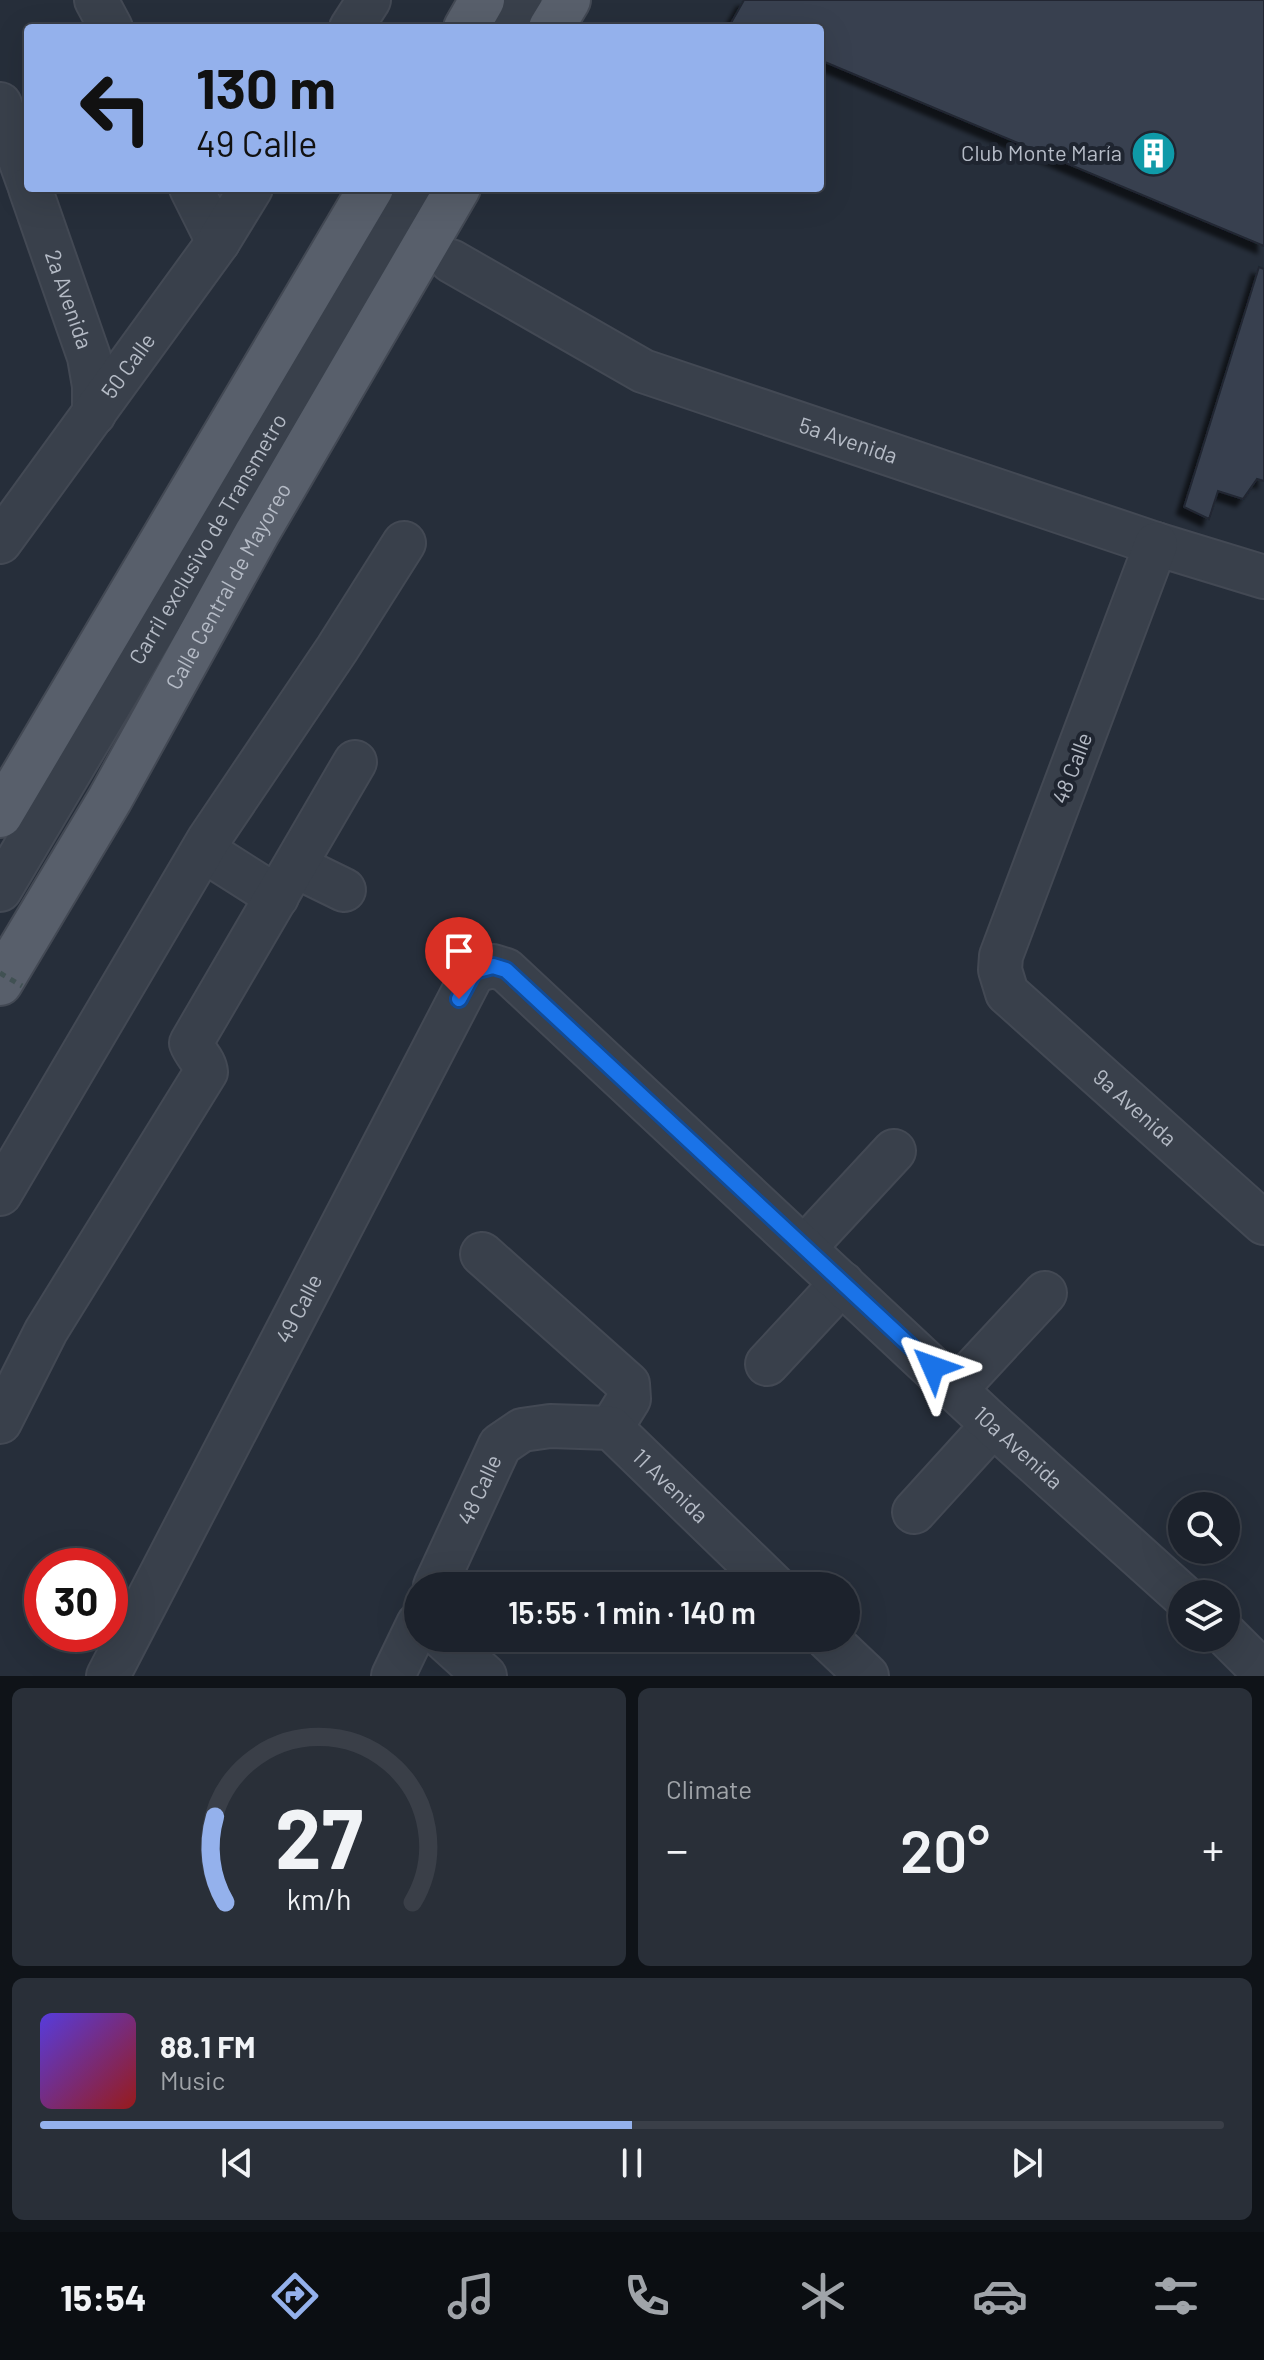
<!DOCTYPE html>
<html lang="en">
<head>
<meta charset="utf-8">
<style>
  body { margin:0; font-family:Barlow,sans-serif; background:#292f38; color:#f1f3f6; height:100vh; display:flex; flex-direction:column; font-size:30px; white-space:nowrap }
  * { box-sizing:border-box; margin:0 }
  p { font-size:26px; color:#a0a4a9 }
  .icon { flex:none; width:44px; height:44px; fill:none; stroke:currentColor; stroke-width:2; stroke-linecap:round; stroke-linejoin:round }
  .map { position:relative; height:1676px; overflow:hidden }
  .panel { display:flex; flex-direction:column; gap:12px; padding:12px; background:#0f1318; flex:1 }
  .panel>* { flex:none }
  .guide { position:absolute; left:24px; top:24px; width:800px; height:168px; border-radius:8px; box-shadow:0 8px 32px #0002,0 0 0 2px #3a3f48; background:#94b1ec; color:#111; overflow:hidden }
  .buttons { position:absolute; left:1168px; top:1492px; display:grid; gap:16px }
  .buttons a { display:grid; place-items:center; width:72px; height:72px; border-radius:50%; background:#1c222c; box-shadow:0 8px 32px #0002,0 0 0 2px #3a3f48; font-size:40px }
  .speed { position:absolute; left:24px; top:1548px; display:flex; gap:16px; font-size:40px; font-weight:700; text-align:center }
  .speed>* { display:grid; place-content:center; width:104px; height:104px; border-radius:50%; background:#1c222c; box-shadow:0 8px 32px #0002,0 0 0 2px #3a3f48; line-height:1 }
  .speed .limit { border:12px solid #d22; background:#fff; color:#111 }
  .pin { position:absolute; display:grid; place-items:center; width:68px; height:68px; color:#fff; margin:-82px -34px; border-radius:50% 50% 50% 0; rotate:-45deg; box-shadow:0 0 8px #0007 }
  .pin .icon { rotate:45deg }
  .me { position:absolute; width:88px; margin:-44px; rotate:313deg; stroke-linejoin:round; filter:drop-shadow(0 0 6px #0008) }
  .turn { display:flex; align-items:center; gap:28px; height:168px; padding:0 40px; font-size:36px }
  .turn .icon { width:104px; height:104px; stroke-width:2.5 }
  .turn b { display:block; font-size:56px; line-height:68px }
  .big { font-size:60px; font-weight:600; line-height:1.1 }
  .panel .tile { flex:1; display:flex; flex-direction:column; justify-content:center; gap:12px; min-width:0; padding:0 28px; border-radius:12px; background:#292f38 }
  .panel .dial { align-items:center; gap:0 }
  .dial svg { height:208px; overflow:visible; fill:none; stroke:#3a3f48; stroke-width:7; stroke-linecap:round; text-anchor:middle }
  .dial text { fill:#f1f3f6; stroke:none }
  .song { display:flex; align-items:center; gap:24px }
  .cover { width:96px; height:96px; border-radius:12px; background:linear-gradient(135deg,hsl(250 70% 55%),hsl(0 70% 35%)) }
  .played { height:8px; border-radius:4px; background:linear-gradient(90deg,#94b1ec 50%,#3a3f48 50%) }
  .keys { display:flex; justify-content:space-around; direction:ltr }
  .heat { display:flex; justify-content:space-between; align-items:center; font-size:44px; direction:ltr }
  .panel .tiles { flex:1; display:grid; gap:12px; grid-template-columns:1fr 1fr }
  .tile:last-child { grid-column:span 2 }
  .trip { position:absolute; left:404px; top:1572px; width:456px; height:80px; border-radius:40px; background:#1c222c; box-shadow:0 8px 32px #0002,0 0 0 2px #3a3f48; font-weight:600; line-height:80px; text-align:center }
  .tab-bar { display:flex; height:128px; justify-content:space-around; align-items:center; background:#0b0e12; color:#a0a4a9 }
  .tab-bar .icon { width:56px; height:56px }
  .tab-bar .current { color:#94b1ec }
  .tab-bar b { font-size:36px; color:#f1f3f6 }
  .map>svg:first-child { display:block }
  .building { fill:#384150; stroke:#212732; stroke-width:2; filter:url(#shadow) }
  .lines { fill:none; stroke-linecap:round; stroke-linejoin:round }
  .minor-casing { stroke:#434954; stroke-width:46 }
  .major-casing { stroke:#434954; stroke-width:48 }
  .minor { stroke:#39404b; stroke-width:42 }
  .major { stroke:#585f6b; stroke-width:44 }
  .path-bridge { stroke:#415153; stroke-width:5; stroke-dasharray:6 6; stroke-linecap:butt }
  .route-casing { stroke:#114b97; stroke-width:20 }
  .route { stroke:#1a73e8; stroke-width:14 }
  .labels { text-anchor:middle; stroke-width:8; stroke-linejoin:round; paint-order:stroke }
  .poi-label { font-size:22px; fill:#b5bbc6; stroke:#1f2530; text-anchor:end }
  .street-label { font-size:22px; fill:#b5bbc6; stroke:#1f2530 }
</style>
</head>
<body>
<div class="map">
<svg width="1264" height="1676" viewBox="0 0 1264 1676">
  <defs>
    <filter id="shadow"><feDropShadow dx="-7" dy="7" stdDeviation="2" flood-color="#0009"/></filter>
  </defs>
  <rect width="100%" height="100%" fill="#262e3a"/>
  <path class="building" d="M 744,0 L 1264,0 L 1264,246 L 820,60 L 820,28 L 743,28 L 731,23 Z
    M 1259,267 L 1264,269 L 1264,481 L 1257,479 L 1243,499 L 1218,491 L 1209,519 L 1184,507 Z"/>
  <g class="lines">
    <defs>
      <g id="minor">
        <path d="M 96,0 L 111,28"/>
        <path d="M 351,28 L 369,0"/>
        <path d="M 504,28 L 520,0"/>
        <path d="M 0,104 L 28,182"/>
        <path id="s1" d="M 30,188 L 89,357 L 94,386 L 94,414"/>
        <path d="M 191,188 L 218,242"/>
        <path id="s2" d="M 451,261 L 643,371 L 1156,544 L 1264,577"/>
        <path id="s3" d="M 0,542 L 218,242 L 251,188"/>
        <path id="s4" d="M 1156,544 L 1001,956 L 1000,970 L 1007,993 L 1264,1223"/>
        <path d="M 203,850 L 277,897"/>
        <path d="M 295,866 L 344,890"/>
        <path id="s5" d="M 0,890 L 313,361 L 412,188"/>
        <path d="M 0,1194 L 209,839 L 337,649 L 404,543"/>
        <path d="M 804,1248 L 894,1151"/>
        <path d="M 482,1254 L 628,1384 L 629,1399 L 611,1428"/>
        <path d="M 767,1364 L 842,1283"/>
        <path d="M 956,1389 L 1045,1293"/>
        <path d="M 0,1422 L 46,1331 L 206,1072 C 205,1061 195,1054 191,1043 L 355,762"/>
        <path d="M 914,1512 L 993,1425"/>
        <path id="s6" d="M 435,1586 L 500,1445 L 522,1430 L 550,1426 L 611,1428 L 774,1586"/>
        <path d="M 1226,1635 L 1264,1673"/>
        <path d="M 443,1638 L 485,1676"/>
        <path d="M 827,1638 L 867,1676"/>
        <path id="s7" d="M 108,1676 L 474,971 L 493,966 L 506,970 L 993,1425 L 1182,1595"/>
        <path d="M 393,1676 L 418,1624"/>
      </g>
      <g id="major">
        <path d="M 466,28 L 482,0"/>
        <path d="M 551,28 L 568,0"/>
        <path d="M 0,815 L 371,188"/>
        <path id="s8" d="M 0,983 L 110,799 L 257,533 L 458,188"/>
      </g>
    </defs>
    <use href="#minor" class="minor-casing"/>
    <use href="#major" class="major-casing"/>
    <use href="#minor" class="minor"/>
    <use href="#major" class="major"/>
    <path class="path-bridge" d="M 0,973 L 22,986"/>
  </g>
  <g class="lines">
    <defs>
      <path id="route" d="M 459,999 L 474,971 L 493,966 L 506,970 L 933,1367"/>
    </defs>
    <use href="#route" class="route-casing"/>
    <use href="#route" class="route"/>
  </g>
  <defs>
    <symbol id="building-disc" viewBox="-11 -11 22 22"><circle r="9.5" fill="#0f9aa8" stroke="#1f2530"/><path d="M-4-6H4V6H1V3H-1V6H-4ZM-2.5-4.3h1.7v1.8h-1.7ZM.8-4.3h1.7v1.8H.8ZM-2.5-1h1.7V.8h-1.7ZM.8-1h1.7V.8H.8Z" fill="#fff"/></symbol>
  </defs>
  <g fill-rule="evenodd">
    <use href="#building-disc" x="1128" y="128" width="51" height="51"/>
  </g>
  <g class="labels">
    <g class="poi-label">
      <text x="1122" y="161">Club Monte María</text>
    </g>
    <g class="street-label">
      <text dy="8" stroke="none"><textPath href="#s1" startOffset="118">2a Avenida</textPath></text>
      <text dy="8" stroke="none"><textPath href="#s3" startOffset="218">50 Calle</textPath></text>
      <text dy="8" stroke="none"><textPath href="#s2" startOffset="438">5a Avenida</textPath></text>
      <text dy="8" stroke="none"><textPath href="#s5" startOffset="408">Carril exclusivo de Transmetro</textPath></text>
      <text dy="8" stroke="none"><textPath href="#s8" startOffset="458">Calle Central de Mayoreo</textPath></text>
      <text transform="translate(1072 768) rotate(-69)" y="8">48 Calle</text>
      <text dy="8" stroke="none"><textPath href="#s4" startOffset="650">9a Avenida</textPath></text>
      <text dy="8" stroke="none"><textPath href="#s7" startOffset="414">49 Calle</textPath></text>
      <text dy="8" stroke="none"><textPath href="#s7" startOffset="1528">10a Avenida</textPath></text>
      <text dy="8" stroke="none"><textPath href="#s6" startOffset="354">11 Avenida</textPath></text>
      <text dy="8" stroke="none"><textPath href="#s6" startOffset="106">48 Calle</textPath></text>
    </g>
  </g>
</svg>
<div class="buttons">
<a><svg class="icon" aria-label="search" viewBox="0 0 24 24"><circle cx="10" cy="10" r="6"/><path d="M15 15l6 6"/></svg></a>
<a><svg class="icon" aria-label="layers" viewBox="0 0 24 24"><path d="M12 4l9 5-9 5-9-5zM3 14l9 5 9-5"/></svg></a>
</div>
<div class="speed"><div class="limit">30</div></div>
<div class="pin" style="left:459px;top:999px;background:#d93025"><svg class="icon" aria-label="arrive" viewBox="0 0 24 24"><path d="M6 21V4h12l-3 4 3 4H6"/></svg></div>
<svg class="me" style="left:933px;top:1367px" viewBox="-20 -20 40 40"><path d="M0-17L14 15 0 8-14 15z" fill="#1a73e8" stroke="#fff" stroke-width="4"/></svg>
<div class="trip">15:55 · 1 min · 140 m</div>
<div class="guide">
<div class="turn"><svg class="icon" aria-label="left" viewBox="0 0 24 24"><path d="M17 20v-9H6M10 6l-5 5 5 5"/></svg><div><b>130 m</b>49 Calle</div></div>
</div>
</div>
<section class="panel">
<div class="tiles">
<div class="tile dial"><svg viewBox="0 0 100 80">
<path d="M14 69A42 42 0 1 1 86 69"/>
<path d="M14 69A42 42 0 0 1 10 36" stroke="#94b1ec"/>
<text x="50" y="56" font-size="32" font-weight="700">27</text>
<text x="50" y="72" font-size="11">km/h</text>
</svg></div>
<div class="tile"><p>Climate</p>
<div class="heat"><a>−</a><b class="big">20°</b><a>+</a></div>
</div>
<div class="tile">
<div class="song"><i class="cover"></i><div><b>88.1 FM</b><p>Music</p></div></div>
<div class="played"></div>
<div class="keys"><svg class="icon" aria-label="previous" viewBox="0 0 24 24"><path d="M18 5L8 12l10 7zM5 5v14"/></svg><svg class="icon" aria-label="pause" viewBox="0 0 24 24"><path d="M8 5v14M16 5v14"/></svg><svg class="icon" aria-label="next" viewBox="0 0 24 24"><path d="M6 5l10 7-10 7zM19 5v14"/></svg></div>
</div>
</div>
</section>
<nav class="tab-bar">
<b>15:54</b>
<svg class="icon current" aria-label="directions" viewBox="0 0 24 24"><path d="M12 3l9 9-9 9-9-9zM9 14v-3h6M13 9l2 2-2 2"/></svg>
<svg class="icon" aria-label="music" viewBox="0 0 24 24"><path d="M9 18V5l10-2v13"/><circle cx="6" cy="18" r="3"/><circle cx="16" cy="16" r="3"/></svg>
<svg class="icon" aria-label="phone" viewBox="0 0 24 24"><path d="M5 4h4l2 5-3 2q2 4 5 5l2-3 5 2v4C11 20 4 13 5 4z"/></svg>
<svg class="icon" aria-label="climate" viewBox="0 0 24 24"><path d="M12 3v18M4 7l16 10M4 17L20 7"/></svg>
<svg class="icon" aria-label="car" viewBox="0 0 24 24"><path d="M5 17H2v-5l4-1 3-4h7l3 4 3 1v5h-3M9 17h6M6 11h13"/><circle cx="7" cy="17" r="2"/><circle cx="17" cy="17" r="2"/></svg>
<svg class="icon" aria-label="filters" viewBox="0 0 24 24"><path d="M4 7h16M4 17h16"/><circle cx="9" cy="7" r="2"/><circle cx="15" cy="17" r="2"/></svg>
</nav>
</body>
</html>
